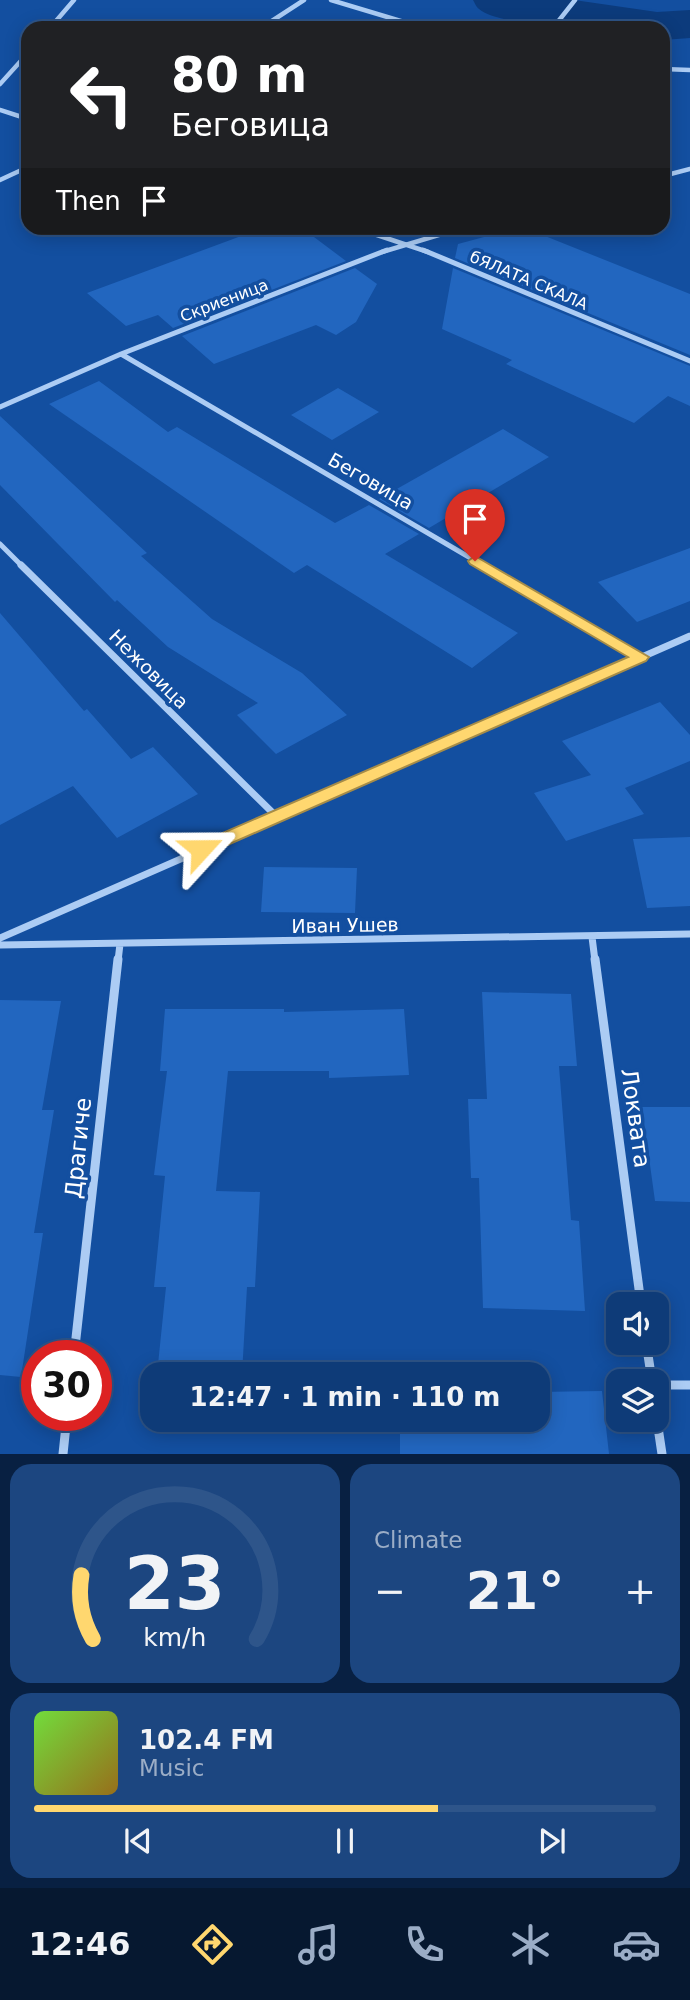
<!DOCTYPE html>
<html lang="en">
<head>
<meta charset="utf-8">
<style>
  body { margin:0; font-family:"DejaVu Sans",sans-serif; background:#1c4680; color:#f1f3f6; height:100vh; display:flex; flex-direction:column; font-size:26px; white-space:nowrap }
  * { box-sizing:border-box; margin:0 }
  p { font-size:23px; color:#9badc6 }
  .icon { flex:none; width:38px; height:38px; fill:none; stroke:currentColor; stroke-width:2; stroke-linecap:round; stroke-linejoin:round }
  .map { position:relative; height:1454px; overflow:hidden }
  .side { display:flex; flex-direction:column; gap:10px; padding:10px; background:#082042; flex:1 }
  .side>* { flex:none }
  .guide { position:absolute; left:21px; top:21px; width:649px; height:214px; border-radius:21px; box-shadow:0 4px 18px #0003,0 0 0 2px #2e558a; background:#202124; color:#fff; overflow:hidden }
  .tools { position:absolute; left:606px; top:1292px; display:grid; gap:14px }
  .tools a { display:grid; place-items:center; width:63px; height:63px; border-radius:14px; background:#0e3b78; box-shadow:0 4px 18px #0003,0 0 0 2px #2e558a; font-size:35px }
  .speed { position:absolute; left:21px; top:1340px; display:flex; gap:14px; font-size:35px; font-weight:700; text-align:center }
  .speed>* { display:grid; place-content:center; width:91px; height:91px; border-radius:50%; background:#0e3b78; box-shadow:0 4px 18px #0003,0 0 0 2px #2e558a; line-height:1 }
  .speed .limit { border:10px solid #d22; background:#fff; color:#111 }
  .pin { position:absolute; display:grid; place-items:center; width:60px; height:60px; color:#fff; margin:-72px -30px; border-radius:50% 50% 50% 0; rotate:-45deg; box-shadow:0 0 7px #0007 }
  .pin .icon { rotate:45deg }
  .me { position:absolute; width:77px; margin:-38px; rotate:66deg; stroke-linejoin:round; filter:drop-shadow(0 0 5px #0008) }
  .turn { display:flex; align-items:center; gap:24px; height:147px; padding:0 35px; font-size:32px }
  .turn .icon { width:91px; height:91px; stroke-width:2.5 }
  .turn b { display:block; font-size:49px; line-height:60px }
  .then { display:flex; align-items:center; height:66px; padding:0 35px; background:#0003; gap:14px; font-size:26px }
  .big { font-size:52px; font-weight:600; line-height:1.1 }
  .side .tile { flex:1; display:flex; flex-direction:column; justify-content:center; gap:10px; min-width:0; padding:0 24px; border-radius:21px; background:#1c4680 }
  .side .dial { align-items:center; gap:0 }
  .dial svg { height:182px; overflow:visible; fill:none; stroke:#2e558a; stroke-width:7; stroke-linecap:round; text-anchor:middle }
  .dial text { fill:#f1f3f6; stroke:none }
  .song { display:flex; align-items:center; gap:21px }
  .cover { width:84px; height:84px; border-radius:10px; background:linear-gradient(135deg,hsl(100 70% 55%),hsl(40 70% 35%)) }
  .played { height:7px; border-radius:4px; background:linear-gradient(90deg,#ffd76f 65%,#2e558a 65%) }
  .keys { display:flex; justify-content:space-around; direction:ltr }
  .heat { display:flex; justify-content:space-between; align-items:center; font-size:38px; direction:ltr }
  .side .tiles { flex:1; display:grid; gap:10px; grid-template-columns:1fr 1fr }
  .tile:last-child { grid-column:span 2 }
  .trip { position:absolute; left:140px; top:1362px; width:410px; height:70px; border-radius:21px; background:#0e3b78; box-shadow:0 4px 18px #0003,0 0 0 2px #2e558a; font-weight:600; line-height:70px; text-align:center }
  .dock { display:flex; height:112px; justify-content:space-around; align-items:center; background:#061830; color:#9badc6 }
  .dock .icon { width:49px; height:49px }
  .dock .active { color:#ffd76f }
  .dock b { font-size:32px; color:#f1f3f6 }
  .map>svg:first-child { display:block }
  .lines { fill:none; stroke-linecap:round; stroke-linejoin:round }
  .river { fill:#0c3b7c; fill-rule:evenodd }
  .building { fill:#2266bf }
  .minor-far3 { stroke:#acccf4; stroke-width:4.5 }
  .minor-far2 { stroke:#acccf4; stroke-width:5 }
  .minor-far1 { stroke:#acccf4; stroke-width:7 }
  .minor { stroke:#acccf4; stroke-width:9 }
  .route { fill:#ffd76f; stroke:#a68c48; stroke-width:2 }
  .labels { text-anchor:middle; stroke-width:7; stroke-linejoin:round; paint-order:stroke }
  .far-street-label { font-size:16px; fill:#fff; stroke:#134fa0 }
  .street-label { font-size:19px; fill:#fff; stroke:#134fa0 }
  .near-street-label { font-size:23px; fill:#fff; stroke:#134fa0 }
</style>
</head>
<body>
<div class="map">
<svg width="690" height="1454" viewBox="0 0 690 1454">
  <rect width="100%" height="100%" fill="#134fa0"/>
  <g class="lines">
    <path class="river" d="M 473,0 L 574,0 L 657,12 L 690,10 L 690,38 L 663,40 L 663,28 C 628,28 503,30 479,9 C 476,7 475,3 473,0 Z"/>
  </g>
  <path class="building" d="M 263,228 L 302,228 L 346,261 L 173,328 L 158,315 L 126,326 L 87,293 Z
    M 517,228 L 525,228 L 690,294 L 690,355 L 455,258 L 458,244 Z
    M 355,268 L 377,284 L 356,322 L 336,335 L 316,325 L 214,364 L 182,336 Z
    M 453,268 L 690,366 L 690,406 L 668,396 L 634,423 L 506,364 L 512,360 L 442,329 Z
    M 99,381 L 168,432 L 177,427 L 335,523 L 369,505 L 419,534 L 385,554 L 518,633 L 472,668 L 307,565 L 294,573 L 49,404 Z
    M 338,388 L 379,412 L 332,440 L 291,415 Z
    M 0,416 L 147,553 L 141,556 L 212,619 L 302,673 L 347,715 L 276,754 L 237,715 L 258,703 L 168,647 L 117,600 L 115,602 L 0,485 Z
    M 503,429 L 549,457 L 429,528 L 379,499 Z
    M 690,548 L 690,601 L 637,622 L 598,582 Z
    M 0,613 L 84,711 L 87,709 L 131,759 L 153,747 L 198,794 L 117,838 L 73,786 L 0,825 Z
    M 660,702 L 690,735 L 690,761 L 625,788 L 644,814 L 566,841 L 534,793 L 591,775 L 562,741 Z
    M 690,837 L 690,906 L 647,908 L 633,839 Z
    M 264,867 L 357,868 L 355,913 L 261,912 Z
    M 482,992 L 571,994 L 577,1066 L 559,1066 L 571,1220 L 579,1221 L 585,1311 L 483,1308 L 479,1178 L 471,1178 L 468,1099 L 487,1099 Z
    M 0,1000 L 61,1001 L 42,1110 L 54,1110 L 34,1233 L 43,1233 L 21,1377 L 0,1375 Z
    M 165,1009 L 284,1009 L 284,1012 L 404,1009 L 409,1075 L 329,1078 L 329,1071 L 228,1071 L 216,1191 L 260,1192 L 255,1287 L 247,1287 L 242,1374 L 157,1374 L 166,1287 L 154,1287 L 165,1176 L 154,1175 L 167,1071 L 160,1071 Z
    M 642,1107 L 690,1107 L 690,1202 L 655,1201 Z
    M 602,1391 L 609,1454 L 400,1454 L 400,1419 L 537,1419 L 537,1392 Z
    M 152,1419 L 240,1419 L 239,1430 L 151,1429 Z"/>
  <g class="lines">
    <path class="minor-far3" d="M 331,0 L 424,28
      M 50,28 L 74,0
      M 261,28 L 304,0
      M 553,28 L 575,0
      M 663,69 L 690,70
      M 0,84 L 28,53
      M 0,110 L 28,119
      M 663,176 L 690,169
      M 0,180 L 28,167
      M 356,228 L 428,252
      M 382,252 L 462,228"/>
    <path class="minor-far2" d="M 423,250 L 690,361
      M 121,354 L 486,567
      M 0,407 L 121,354 L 387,250
      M 0,544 L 23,567"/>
    <path class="minor-far1" d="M 21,565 L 276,816
      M 483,565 L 641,657
      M 592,937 L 595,961
      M 0,938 L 690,636
      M 0,945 L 690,934
      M 118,961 L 120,944"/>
    <path class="minor" d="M 595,959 L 641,1304
      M 646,1342 L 652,1381
      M 74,1356 L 118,959
      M 656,1385 L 690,1385
      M 656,1414 L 662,1454
      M 63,1454 L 67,1416"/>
  </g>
  <path class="route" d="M 475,556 L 649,657 L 646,661 L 207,854 L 195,854 L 192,849 L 195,845 L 628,657 L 470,564 L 468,561 Z"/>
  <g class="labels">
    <g class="far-street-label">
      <text transform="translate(529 280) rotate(23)" y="6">бЯЛАТА СКАЛА</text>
      <text transform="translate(224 300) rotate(-21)" y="6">Скриеница</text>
    </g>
    <g class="street-label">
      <text transform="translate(371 481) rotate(30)" y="7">Беговица</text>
      <text transform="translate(149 669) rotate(45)" y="7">Нежовица</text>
      <text transform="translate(345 925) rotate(-1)" y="7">Иван Ушев</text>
    </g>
    <g class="near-street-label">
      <text transform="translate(636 1118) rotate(82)" y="8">Локвата</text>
      <text transform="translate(78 1148) rotate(-84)" y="8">Драгиче</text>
    </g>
  </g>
</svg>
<div class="tools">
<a><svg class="icon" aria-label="sound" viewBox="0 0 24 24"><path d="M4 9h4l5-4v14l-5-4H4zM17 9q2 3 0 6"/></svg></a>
<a><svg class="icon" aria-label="layers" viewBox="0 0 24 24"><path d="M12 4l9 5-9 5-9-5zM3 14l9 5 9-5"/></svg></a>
</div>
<div class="speed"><div class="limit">30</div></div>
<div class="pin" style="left:475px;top:561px;background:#d93025"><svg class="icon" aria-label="arrive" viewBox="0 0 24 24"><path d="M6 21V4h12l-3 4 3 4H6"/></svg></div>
<svg class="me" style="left:201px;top:849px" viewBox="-20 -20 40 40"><path d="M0-17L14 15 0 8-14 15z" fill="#ffd76f" stroke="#fff" stroke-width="4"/></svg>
<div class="trip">12:47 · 1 min · 110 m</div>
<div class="guide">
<div class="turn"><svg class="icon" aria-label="left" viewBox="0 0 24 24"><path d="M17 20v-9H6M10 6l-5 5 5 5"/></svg><div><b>80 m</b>Беговица</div></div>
<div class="then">Then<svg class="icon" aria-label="arrive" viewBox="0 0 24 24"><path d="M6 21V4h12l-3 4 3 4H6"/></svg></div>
</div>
</div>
<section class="side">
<div class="tiles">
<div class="tile dial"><svg viewBox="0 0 100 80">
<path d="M14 69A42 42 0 1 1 86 69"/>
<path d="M14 69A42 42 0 0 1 9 41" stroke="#ffd76f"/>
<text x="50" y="56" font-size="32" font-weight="700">23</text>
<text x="50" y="72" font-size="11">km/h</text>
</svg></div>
<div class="tile"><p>Climate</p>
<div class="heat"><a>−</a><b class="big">21°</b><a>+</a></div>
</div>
<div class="tile">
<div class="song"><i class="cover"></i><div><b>102.4 FM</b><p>Music</p></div></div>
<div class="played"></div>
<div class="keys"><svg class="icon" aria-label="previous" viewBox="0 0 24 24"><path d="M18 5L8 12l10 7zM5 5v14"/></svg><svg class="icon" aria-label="pause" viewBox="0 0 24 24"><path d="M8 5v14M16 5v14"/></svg><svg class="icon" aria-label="next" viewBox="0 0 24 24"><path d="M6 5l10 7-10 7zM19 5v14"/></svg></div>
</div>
</div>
</section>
<nav class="dock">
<b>12:46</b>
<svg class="icon active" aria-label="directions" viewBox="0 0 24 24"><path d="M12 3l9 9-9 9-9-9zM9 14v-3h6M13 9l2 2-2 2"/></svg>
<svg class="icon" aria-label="music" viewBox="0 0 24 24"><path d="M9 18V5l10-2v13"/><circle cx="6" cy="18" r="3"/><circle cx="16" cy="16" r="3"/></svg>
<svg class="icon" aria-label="phone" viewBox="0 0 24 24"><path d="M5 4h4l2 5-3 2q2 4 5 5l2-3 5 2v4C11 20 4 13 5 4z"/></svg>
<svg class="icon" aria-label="climate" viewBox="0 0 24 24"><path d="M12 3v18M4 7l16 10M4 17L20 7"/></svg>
<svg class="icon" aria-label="car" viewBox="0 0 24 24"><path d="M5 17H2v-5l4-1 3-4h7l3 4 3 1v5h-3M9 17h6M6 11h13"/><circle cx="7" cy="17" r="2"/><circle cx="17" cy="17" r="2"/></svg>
</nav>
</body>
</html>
